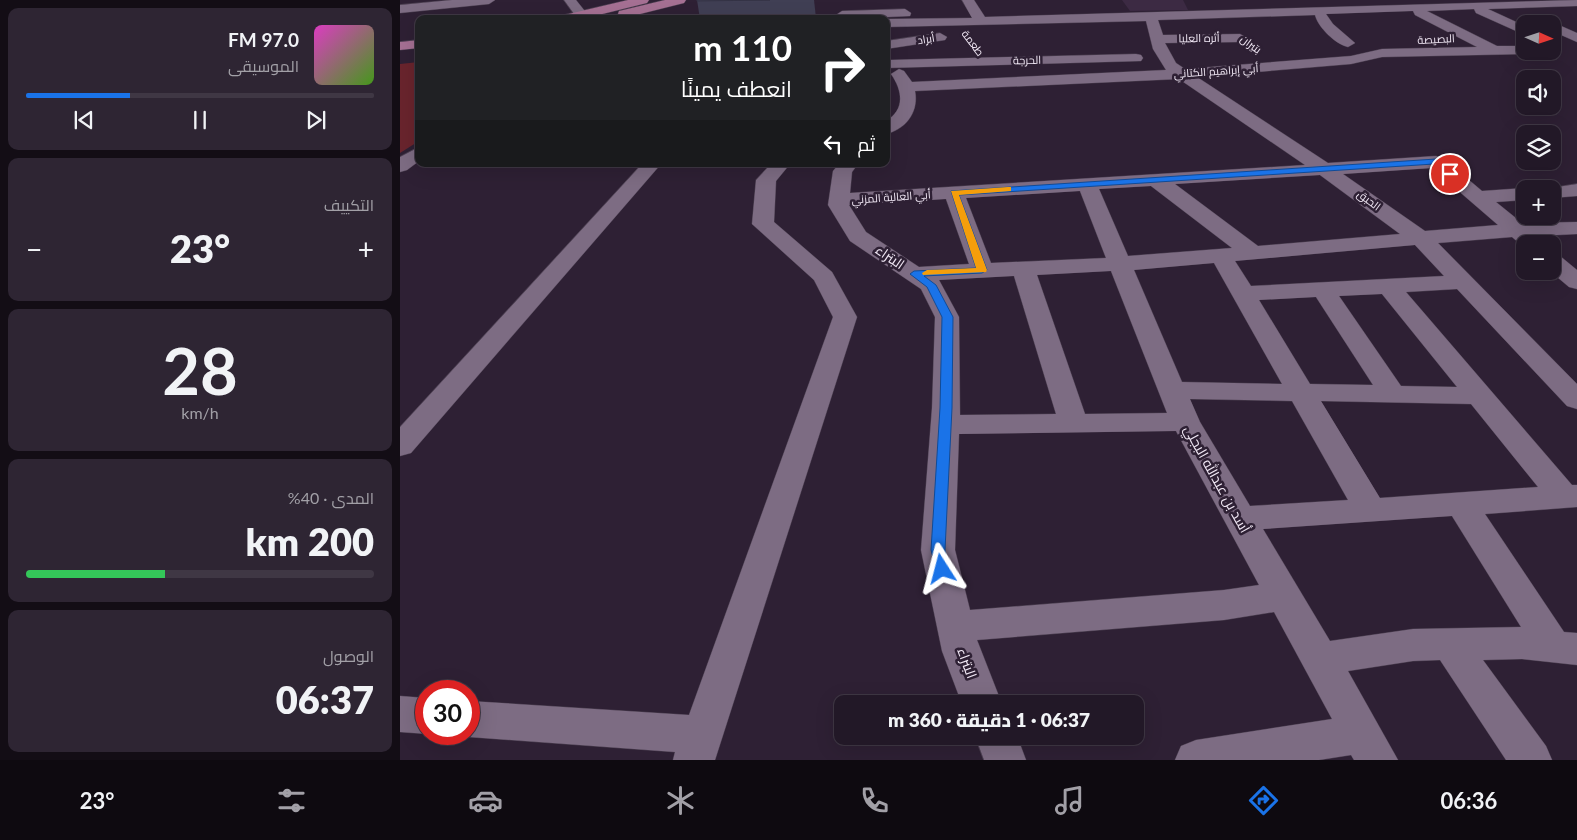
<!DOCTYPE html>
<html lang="ar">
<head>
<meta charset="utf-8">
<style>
  body { margin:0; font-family:Lato,Cairo,sans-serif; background:#2e2533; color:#f1f3f6; direction:rtl; height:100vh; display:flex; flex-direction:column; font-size:19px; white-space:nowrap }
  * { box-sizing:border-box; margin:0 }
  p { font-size:16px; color:#a2a0a7 }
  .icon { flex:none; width:28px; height:28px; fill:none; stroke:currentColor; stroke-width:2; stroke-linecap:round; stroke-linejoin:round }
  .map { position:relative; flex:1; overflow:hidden; direction:ltr }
  .details { display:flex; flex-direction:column; gap:8px; padding:8px; background:#130d15; width:400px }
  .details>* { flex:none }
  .hud { position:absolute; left:15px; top:15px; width:475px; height:152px; border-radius:10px; box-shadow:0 5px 20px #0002,0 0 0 1px #3f3744; direction:rtl; background:#202124; color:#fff; overflow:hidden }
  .needle { width:32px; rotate:93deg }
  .buttons { position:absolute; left:1116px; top:15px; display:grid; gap:10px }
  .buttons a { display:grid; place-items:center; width:45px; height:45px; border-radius:10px; background:#221827; box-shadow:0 5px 20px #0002,0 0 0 1px #3f3744; font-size:25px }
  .speed { position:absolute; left:15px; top:680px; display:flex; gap:10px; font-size:25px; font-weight:700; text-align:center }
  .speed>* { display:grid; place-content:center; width:65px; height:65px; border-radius:50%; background:#221827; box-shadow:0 5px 20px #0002,0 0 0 1px #3f3744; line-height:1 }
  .speed .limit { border:8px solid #d22; background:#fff; color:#111 }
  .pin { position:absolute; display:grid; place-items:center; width:42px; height:42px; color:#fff; margin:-21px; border:2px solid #fff; border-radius:50%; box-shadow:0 1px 5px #0007 }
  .me { position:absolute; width:55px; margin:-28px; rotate:351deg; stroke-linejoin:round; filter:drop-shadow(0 0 4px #0008) }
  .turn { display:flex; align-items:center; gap:18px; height:105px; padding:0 15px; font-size:22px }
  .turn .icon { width:65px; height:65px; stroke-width:2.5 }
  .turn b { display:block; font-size:35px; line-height:42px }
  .then { display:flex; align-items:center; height:48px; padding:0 15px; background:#0003; gap:10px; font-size:19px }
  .big { font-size:38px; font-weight:800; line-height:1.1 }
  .details .tile { flex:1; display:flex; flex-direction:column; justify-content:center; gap:8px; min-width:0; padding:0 18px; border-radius:10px; background:#2e2533 }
  .details .dial { align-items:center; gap:0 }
  .dial b { font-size:65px; line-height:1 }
  .song { display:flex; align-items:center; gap:15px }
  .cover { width:60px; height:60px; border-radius:8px; background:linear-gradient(135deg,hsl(310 70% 55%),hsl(100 70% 35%)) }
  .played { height:5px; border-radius:2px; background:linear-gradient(90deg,#1a73e8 30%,#3f3744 30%) }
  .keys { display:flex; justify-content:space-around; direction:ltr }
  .heat { display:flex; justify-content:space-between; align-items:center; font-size:28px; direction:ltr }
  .charge { height:8px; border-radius:4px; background:linear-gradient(90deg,#34c759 40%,#3f3744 0) }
  .trip { position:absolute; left:434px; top:695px; width:310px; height:50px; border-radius:10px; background:#221827; box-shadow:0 5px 20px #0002,0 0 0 1px #3f3744; font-weight:800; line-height:50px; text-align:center; direction:rtl }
  .tabs { display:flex; height:80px; justify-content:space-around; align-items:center; background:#0e0a10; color:#a2a0a7 }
  .tabs .icon { width:35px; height:35px }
  .tabs .active { color:#1a73e8 }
  .tabs b { font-size:22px; color:#f1f3f6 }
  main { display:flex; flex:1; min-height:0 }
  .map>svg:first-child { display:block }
  .built { fill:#3c2a43 }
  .green { fill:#69242d }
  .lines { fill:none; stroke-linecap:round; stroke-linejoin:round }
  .minor-casing { stroke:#4b3f50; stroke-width:1 }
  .major-casing { stroke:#4b3f50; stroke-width:1 }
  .minor { fill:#7d6c83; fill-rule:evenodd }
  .major { fill:#a57093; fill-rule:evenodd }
  .wall { fill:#403f54 }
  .building { fill:#4a4962; stroke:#343345 }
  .route { fill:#1a73e8; stroke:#114b97 }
  .slow { fill:#f59e0b }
  .labels { text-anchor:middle; stroke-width:5; stroke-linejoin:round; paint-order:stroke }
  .far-street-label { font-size:11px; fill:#f2e9f6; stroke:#2e2034 }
  .street-label { font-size:14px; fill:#f2e9f6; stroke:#2e2034 }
</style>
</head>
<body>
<main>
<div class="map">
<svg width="1177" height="760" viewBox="0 0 1177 760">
  <rect width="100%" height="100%" fill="#2e2034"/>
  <path class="built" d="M 722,0 L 783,0 L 788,10 L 730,11 Z"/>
  <path class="green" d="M 19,62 L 19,141 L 0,153 L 0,64 Z"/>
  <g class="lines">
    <defs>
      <path id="minor" d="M 52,0 L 95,0 L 89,4 L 0,13 L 0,5 Z
        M 164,0 L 176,0 L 188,15 L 187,18 L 177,18 Z
        M 562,0 L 574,0 L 585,17 L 1177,0 L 1177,6 L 1088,9 L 1125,26 L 1125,35 L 1076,13 L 1074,9 L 1027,11 L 1097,46 L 1125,46 L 1125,51 L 1131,51 L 1125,54 L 982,57 L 951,64 L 797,77 L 928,163 L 1036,156 L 1043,158 L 1082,191 L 1125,188 L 1128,189 L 1125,189 L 1125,200 L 1096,202 L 1122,223 L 1177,222 L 1177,234 L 1137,236 L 1144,244 L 1125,244 L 1125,248 L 1112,237 L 1038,243 L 1177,384 L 1177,409 L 1167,406 L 1057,289 L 1006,292 L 1172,485 L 1177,485 L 1177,507 L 1085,514 L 1164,632 L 1177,633 L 1177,665 L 1122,659 L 1083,660 L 1146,746 L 1152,760 L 1106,760 L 1040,660 L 1013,661 L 948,671 L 998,760 L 954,760 L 951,755 L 919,760 L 775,760 L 781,746 L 796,740 L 932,719 L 874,612 L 824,620 L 577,640 L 602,704 L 562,704 L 542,651 L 521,550 L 532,408 L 535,317 L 521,289 L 450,241 L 428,205 L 433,171 L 439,164 L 458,164 L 452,172 L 450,193 L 905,165 L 779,79 L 515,91 C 519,112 506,129 486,134 L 486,121 C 505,110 503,91 491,74 L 499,69 L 504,71 L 512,82 L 766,70 L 753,49 L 746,21 L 486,27 L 486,19 L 572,18 ZM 1013,11 L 1015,15 L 1077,47 L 982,49 L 951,56 L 785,69 L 776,63 L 765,43 L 840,42 L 847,38 L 840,34 L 763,35 L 758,20 L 915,15 C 918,27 935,44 948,47 L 955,43 L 933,24 L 926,14 ZM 1032,168 L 1098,225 L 1025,231 L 943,174 ZM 920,175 L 1000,234 L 858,246 L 775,184 ZM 751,186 L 832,248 L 728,256 L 699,189 ZM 680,191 L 706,258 L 591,263 L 566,198 ZM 546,199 L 569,264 L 519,267 L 466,232 L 449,205 ZM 1015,245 L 1044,276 L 851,286 L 835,261 ZM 814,263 L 882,384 L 782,382 L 734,270 ZM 711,271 L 767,413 L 685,414 L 637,275 ZM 614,276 L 656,414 L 560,415 L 559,317 L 539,280 ZM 982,294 L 1057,387 L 1001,386 L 939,296 ZM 916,297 L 973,385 L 910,384 L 859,300 ZM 790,399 L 892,401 L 948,500 L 850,506 L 800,422 ZM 921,401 L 1071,404 L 1138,487 L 980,498 ZM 776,431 L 859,585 L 824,590 L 570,610 L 555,550 L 559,434 ZM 1052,516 L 1121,627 L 1013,629 L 930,641 L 863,529 Z
        M 505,9 L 511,13 L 510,16 L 442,19 L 436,15 L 442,11 Z
        M 1152,22 L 1177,33 L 1177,42 L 1152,31 L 1152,24 L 1147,24 Z
        M 540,33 L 547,37 L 545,40 L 486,49 L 486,41 Z
        M 736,54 L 741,55 L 743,58 L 741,61 L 486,68 L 486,60 L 489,60 Z
        M 19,147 L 19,161 L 7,170 L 0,172 L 0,157 Z
        M 242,164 L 261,164 L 11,453 L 0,456 L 0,427 Z
        M 371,164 L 390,164 L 376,181 L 374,222 L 432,272 L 457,317 L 315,760 L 273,760 L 275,752 L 69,737 L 59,734 L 69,734 L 69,701 L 289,715 L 433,317 L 414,280 L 352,224 L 356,180 Z
        M 1177,184 L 1177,196 L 1152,198 L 1152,189 L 1144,189 Z
        M 1152,254 L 1160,256 L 1177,270 L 1177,289 L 1169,287 L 1150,271 L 1152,271 Z
        M 0,696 L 26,698 L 28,734 L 0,732 Z
        M 575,736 L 617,736 L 626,760 L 584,760 Z"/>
      <path id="major" d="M 228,0 L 249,0 L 247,3 L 182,19 L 159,19 L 160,16 Z
        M 265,0 L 286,0 L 284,3 L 224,18 L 218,14 L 219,11 Z
        M 19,40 L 19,48 L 0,50 L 0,42 Z"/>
    </defs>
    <use href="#minor" class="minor-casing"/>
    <use href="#major" class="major-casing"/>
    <use href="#minor" class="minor"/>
    <use href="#major" class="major"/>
  </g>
  <path class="wall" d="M 297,0 L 414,0 L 416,18 L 300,19 Z"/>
  <path class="building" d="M 297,0 L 370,0 L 297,1 Z"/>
  <path class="route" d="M 1036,159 L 1053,172 L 1053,175 L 1047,175 L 1034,164 L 559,195 L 587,270 L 582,273 L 524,276 L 536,285 L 553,317 L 552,408 L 545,550 L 550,569 L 548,573 L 537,573 L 531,550 L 540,408 L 542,317 L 527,287 L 510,274 L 514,271 L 576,268 L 551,191 Z"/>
  <path class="slow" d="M 608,187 L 611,187 L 611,191 L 559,195 L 587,270 L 586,272 L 523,275 L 522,273 L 527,270 L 576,268 L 551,191 Z"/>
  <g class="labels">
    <g class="far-street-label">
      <text transform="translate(799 38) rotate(-1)" y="4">أثره العليا</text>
      <text transform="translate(526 39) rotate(-9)" y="4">أبراد</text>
      <text transform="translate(1036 39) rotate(-3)" y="4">البصيصة</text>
      <text transform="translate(573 43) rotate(53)" y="4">طعمة</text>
      <text transform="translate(851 44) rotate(37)" y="4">بتيران</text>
      <text transform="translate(627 60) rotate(-1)" y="4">الحرجة</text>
      <text transform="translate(816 71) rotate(-4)" y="4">أبي إبراهيم الكتاني</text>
      <text transform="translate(491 197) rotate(-4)" y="4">أبي العالية المزني</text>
      <text transform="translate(969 200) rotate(37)" y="4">الحبق</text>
    </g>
    <g class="street-label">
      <text transform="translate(490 257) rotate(34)" y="5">البتراء</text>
      <text transform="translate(817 479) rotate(61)" y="5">أسد بن عبدالله البجلي</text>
      <text transform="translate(567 663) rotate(70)" y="5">البتراء</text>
    </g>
  </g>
</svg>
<div class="buttons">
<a><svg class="needle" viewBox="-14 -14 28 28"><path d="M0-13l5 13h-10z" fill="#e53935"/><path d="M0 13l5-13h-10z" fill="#a2a0a7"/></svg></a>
<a><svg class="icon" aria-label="sound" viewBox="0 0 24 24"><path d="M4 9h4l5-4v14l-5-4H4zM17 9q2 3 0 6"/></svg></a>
<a><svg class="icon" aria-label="layers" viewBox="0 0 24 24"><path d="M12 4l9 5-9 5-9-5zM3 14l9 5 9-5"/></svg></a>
<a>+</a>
<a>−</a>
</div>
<div class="speed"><div class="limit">30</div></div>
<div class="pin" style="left:1050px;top:174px;background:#d93025"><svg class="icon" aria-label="arrive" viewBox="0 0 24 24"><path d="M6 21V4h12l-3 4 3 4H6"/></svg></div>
<svg class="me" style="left:542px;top:569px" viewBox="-20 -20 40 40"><path d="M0-17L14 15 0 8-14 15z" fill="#1a73e8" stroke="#fff" stroke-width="4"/></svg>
<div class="trip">06:37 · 1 دقيقة · 360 m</div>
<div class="hud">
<div class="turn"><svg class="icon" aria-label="right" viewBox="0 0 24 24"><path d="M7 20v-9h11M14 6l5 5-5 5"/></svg><div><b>110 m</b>انعطف يمينًا</div></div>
<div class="then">ثم<svg class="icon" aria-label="left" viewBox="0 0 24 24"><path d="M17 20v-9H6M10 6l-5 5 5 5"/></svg></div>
</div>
</div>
<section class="details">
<div class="tile">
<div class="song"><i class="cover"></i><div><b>97.0 FM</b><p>الموسيقى</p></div></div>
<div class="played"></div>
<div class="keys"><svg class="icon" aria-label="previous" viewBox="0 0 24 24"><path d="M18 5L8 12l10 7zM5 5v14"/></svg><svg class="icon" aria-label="pause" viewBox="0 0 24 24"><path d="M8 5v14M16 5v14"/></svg><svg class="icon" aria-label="next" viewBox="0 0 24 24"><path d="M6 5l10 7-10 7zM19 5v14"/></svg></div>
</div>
<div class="tile"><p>التكييف</p>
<div class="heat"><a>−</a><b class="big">23°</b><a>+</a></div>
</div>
<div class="tile dial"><b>28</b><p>km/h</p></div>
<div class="tile"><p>المدى · 40%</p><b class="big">200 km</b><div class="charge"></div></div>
<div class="tile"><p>الوصول</p><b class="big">06:37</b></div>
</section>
</main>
<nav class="tabs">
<b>06:36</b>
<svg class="icon active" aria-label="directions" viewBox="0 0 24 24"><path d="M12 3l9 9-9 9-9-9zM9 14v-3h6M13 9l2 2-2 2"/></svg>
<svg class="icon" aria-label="music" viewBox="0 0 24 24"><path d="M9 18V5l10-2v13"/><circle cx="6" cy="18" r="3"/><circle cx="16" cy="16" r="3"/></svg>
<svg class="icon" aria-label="phone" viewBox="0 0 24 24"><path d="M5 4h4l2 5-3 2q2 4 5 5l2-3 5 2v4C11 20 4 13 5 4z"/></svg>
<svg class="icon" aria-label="climate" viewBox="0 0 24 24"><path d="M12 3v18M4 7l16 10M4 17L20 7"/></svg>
<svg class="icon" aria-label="car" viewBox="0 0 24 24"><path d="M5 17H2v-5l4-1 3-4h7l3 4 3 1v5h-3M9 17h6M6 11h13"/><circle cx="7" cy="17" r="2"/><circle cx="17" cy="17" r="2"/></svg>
<svg class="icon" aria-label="filters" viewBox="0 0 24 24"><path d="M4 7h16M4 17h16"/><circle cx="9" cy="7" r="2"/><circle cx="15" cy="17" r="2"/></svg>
<b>23°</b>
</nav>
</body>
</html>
